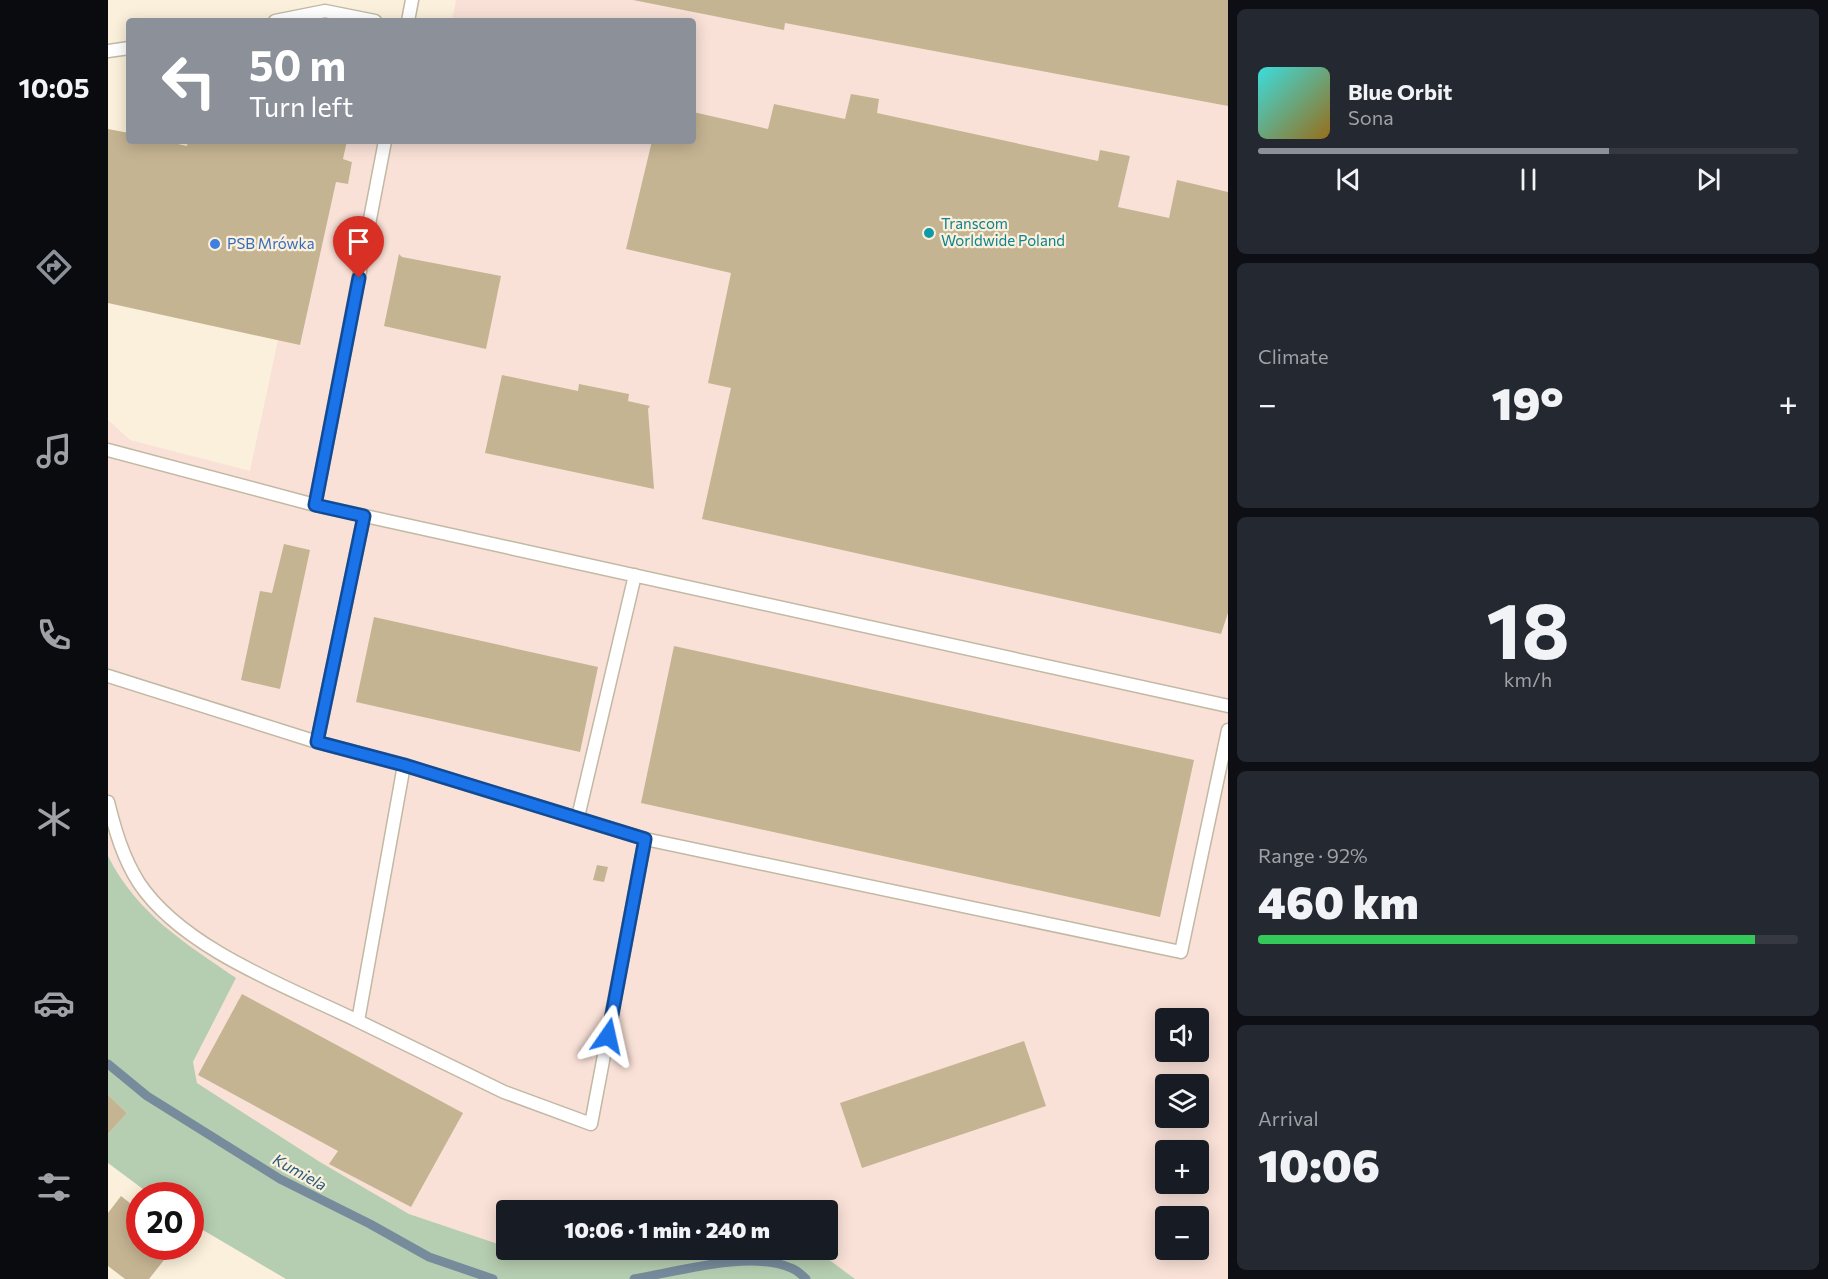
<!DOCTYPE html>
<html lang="en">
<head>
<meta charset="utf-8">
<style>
  body { margin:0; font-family:Commissioner,sans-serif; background:#242831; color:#f1f3f6; height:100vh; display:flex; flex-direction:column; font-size:22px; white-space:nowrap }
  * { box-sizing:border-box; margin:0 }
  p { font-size:20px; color:#9ea1a6 }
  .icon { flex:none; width:33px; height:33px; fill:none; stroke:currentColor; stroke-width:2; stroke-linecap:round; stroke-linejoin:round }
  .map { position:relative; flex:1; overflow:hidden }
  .side { display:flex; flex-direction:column; gap:9px; padding:9px; background:#0d0f14; width:600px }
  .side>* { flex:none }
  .top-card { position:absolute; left:18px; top:18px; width:570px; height:126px; border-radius:6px; box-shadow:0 3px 15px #0003; background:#8c9099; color:#fff; overflow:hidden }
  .buttons { position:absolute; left:1047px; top:1008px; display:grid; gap:12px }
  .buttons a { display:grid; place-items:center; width:54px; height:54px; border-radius:6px; background:#171b24; box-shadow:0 3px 15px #0003; font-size:30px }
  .speed { position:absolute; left:18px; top:1182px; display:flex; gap:12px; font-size:30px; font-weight:700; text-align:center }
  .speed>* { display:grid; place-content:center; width:78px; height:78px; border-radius:50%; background:#171b24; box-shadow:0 3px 15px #0003; line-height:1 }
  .speed .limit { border:9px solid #d22; background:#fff; color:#111 }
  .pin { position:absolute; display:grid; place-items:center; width:51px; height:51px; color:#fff; margin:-62px -26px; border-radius:50% 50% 50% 0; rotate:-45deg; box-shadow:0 0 6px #0007 }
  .pin .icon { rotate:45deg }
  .me { position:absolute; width:66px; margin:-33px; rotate:11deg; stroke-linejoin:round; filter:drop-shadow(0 0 4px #0008) }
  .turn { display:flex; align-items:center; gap:21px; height:126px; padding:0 24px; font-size:27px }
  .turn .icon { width:78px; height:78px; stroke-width:2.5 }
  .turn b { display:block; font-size:42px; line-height:51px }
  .big { font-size:45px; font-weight:800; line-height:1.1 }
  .side .widget { flex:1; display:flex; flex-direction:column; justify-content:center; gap:9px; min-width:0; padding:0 21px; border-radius:9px; background:#242831 }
  .side .dial { align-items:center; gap:0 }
  .dial b { font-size:78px; line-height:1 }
  .song { display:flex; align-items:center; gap:18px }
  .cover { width:72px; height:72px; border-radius:9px; background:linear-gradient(135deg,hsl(180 70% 55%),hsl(40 70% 35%)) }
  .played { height:6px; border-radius:3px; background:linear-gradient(90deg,#8c9099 65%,#363941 65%) }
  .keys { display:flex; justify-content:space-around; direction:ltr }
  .heat { display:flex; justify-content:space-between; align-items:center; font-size:33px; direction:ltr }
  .charge { height:9px; border-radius:4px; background:linear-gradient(90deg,#34c759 92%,#363941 0) }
  .trip { position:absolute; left:388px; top:1200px; width:342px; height:60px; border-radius:6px; background:#171b24; box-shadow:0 3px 15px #0003; font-weight:800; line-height:60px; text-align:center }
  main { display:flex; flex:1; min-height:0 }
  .menu { display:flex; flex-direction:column; width:108px; justify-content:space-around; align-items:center; background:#090b0e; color:#9ea1a6 }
  .menu .icon { width:42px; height:42px }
  .menu .current { color:#8c9099 }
  .menu b { font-size:27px; color:#f1f3f6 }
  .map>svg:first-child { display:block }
  .industrial { fill:#f9e1d7; fill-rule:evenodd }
  .green { fill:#b5cdb0 }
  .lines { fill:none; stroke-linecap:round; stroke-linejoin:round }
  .stream { stroke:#768b9c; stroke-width:9 }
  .building { fill:#c5b492 }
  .lane-casing { stroke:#c2b8a4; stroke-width:15 }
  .lane { stroke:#fff; stroke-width:12 }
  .route-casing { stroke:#114b97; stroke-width:15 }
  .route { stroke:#1a73e8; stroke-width:10 }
  .culture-dot { fill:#0f9aa8; stroke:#faf0db; stroke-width:2 }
  .shop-dot { fill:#3f7fe0; stroke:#faf0db; stroke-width:2 }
  .labels { text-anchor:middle; stroke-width:4.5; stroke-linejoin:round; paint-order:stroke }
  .culture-label { font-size:15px; fill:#0d838f; stroke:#faf0db; text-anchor:start }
  .shop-label { font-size:15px; fill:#366cbe; stroke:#faf0db; text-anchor:start }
  .water-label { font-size:16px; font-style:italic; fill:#285a7e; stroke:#faf0db }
</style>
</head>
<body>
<main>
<nav class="menu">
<b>10:05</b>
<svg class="icon current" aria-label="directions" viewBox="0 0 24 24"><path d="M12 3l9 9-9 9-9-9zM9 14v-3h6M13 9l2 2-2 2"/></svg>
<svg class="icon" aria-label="music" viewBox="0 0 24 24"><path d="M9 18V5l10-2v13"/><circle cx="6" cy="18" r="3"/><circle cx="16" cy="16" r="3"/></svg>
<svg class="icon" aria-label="phone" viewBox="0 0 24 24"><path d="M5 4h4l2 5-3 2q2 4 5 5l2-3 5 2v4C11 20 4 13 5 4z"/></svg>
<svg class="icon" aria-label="climate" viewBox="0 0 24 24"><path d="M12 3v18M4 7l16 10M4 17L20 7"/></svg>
<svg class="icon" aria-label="car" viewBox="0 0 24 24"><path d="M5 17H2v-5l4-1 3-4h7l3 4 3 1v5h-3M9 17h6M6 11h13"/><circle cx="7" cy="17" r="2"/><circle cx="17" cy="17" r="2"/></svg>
<svg class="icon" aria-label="filters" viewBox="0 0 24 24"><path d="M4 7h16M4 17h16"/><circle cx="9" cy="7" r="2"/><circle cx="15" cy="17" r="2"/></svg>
</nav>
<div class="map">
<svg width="1120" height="1279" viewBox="0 0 1120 1279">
  <rect width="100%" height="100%" fill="#faf0db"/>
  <path class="industrial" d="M 348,0 L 1120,0 L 1120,1279 L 747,1279 L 708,1250 L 720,1250 L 720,1210 L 399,1210 L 399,1247 L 301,1214 L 212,1162 L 89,1083 L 85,1063 L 128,978 L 57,930 L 20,891 L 0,856 L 0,420 L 22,440 L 142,471 L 170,340 L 228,182 L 240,184 L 244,162 L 235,159 L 239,141 L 585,141 L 585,21 L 344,21 ZM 1058,1018 L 1090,1018 L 1090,1052 L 1058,1052 ZM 1058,1084 L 1090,1084 L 1090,1118 L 1058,1118 ZM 1058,1150 L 1090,1150 L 1090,1184 L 1058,1184 ZM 1058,1216 L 1090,1216 L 1090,1250 L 1058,1250 Z"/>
  <path class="green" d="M 0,856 C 29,914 77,943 128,978 L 85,1062 L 89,1083 L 212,1162 L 301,1214 L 399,1247 L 399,1250 L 417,1251 L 708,1250 L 747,1279 L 178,1279 L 83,1223 L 82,1196 L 43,1195 L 0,1163 L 0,1134 L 19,1113 L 0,1095 Z"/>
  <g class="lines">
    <path class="stream" d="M 0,1064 L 39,1096 L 172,1179 L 262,1224 L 321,1257 L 385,1279
      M 526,1279 C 568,1272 643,1250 683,1268 C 689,1270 694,1275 698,1279"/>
  </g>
  <path class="building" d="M 525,0 L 1120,0 L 1120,106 L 677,23 L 676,30 Z
    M 743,94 L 771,99 L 769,113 L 990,161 L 992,150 L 1022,156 L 1010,207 L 1061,218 L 1069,180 L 1120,192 L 1120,613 L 1113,634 L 594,519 L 623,388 L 600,383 L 623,273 L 518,249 L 544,141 L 585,141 L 585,112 L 660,129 L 666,104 L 737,119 Z
    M 0,129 L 21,133 L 21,141 L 56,141 L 79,146 L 80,141 L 239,141 L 235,159 L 244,162 L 240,184 L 228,182 L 192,345 L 0,303 Z
    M 291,254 L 294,257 L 393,276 L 378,349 L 276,326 Z
    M 394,375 L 470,391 L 471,384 L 521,394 L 520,401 L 542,406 L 540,409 L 546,489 L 377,453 Z
    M 176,544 L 202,550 L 172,689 L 133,680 L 152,591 L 164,593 Z
    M 266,617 L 490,667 L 472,752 L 248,702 Z
    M 566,646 L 1086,760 L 1052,917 L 533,803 Z
    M 489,865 L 500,867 L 496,882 L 485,880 Z
    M 134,994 L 355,1113 L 303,1207 L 221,1164 L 230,1151 L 90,1075 Z
    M 916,1041 L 938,1106 L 754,1168 L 732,1103 Z
    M 0,1095 L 19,1113 L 0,1134 Z
    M 13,1196 L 32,1211 L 32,1246 L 67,1246 L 41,1279 L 17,1279 L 0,1266 L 0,1213 Z"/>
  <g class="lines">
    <defs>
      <path id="lane" d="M 167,21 L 217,11 L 267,21
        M 300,21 L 304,0
        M 0,51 L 21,48
        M 0,450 L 207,505 L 277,141
        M 207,505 L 1120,706
        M 0,676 L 209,742 L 296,765 L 250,1021 C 180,987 75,949 31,883 C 15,858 7,830 0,802
        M 209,742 L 256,516
        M 296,765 L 537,839 L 1073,952 L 1120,730
        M 470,817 L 527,575
        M 250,1021 L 396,1092 L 483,1124 L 537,839"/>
    </defs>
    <use href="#lane" class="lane-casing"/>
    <use href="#lane" class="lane"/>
  </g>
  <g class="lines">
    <defs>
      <path id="route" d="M 251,278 L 207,505 L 256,516 L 209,742 L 296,765 L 537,839 L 500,1036"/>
    </defs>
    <use href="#route" class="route-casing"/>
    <use href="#route" class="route"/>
  </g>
  <circle class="culture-dot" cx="821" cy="233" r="6"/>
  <circle class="shop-dot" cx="107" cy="244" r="6"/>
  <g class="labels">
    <g class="culture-label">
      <text x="833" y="229">Transcom<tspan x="833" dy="17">Worldwide Poland</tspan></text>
    </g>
    <g class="shop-label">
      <text x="119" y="249">PSB Mrówka</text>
    </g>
    <g class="water-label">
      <text transform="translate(192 1172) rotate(29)" y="6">Kumiela</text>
    </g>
  </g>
</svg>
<div class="buttons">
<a><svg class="icon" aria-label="sound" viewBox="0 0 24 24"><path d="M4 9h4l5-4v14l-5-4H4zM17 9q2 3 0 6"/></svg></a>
<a><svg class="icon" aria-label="layers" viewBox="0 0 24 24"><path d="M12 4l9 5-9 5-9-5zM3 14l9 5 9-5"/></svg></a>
<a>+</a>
<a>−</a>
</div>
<div class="speed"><div class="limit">20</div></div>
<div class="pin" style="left:251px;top:278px;background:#d93025"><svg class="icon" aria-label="arrive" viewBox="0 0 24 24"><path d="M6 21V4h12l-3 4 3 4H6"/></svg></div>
<svg class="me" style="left:500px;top:1036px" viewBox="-20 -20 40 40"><path d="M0-17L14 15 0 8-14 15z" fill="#1a73e8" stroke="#fff" stroke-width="4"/></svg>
<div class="trip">10:06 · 1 min · 240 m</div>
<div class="top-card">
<div class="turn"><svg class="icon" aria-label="left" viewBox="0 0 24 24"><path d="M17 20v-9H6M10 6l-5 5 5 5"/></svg><div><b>50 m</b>Turn left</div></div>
</div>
</div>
<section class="side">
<div class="widget">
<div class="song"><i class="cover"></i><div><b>Blue Orbit</b><p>Sona</p></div></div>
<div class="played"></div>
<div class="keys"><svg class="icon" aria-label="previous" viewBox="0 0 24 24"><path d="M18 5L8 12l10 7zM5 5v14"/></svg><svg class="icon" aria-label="pause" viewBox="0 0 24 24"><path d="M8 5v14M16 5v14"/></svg><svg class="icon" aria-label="next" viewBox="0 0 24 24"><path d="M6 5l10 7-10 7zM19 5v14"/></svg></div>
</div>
<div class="widget"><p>Climate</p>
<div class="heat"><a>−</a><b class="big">19°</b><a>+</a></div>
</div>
<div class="widget dial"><b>18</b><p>km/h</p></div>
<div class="widget"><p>Range · 92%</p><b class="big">460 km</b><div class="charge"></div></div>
<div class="widget"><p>Arrival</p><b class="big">10:06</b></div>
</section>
</main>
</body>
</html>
